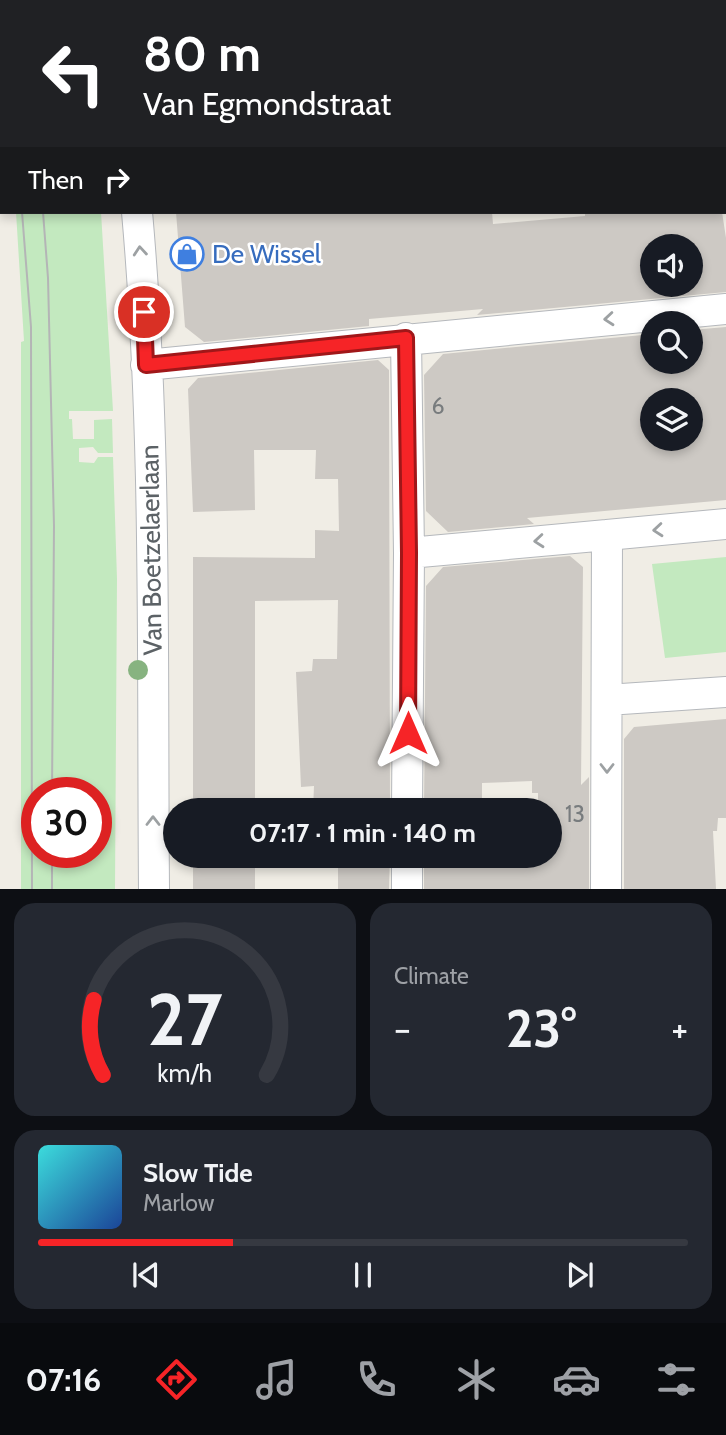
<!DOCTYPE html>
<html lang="en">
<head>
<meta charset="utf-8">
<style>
  body { margin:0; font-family:Cabin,sans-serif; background:#242831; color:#f1f3f6; height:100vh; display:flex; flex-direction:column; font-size:26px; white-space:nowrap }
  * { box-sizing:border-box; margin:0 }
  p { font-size:23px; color:#9ea1a6 }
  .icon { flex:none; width:38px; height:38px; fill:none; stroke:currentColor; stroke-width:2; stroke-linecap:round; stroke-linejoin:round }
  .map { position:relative; height:889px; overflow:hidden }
  .panel { display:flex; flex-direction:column; gap:14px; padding:14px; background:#0d0f14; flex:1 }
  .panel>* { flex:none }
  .guide { position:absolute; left:0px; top:0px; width:726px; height:214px; box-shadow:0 4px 10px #0003; background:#202124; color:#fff; overflow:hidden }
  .fabs { position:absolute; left:640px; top:234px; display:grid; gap:14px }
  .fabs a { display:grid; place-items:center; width:63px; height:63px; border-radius:50%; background:#171b24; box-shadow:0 4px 10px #0003; font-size:35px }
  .speed { position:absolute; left:21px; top:777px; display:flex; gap:14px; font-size:35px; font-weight:700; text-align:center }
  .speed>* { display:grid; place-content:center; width:91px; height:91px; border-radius:50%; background:#171b24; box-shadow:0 4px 10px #0003; line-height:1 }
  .speed .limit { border:10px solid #d22; background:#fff; color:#111 }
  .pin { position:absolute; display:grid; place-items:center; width:60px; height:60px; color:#fff; margin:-30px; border:4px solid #fff; border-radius:50%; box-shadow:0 2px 7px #0007 }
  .me { position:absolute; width:77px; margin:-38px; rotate:0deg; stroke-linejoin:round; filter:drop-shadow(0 0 5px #0008) }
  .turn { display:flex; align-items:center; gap:24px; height:147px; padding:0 28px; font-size:32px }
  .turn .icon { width:91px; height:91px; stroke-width:2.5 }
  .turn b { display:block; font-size:49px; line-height:60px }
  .then { display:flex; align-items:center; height:66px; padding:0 28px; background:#0003; gap:14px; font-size:26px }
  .big { font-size:52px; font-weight:700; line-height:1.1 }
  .panel .tile { flex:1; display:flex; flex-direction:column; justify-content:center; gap:10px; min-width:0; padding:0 24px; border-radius:21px; background:#242831 }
  .panel .dial { align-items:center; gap:0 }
  .dial svg { height:182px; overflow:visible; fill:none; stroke:#363941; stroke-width:7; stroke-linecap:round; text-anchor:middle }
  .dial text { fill:#f1f3f6; stroke:none }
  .song { display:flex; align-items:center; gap:21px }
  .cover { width:84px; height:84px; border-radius:10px; background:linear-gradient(135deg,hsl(180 70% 55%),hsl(220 70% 35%)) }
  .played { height:7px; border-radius:4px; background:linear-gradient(90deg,#f62427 30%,#363941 30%) }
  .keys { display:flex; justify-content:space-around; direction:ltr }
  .heat { display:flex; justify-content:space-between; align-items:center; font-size:38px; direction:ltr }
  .panel .tiles { flex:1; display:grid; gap:14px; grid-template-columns:1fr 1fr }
  .tile:last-child { grid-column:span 2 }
  .trip { position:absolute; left:163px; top:798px; width:399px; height:70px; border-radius:35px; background:#171b24; box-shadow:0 4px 10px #0003; font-weight:700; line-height:70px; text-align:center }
  .tab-bar { display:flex; height:112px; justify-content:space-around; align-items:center; background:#090b0e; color:#9ea1a6 }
  .tab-bar .icon { width:49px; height:49px }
  .tab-bar .current { color:#f62427 }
  .tab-bar b { font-size:32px; color:#f1f3f6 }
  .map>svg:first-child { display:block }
  .green { fill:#c3e9bf; fill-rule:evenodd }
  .building { fill:#cdc9c4; fill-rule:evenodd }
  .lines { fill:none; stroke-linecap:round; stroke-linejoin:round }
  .minor-casing { stroke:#b5b8bc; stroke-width:32 }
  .minor { stroke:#fff; stroke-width:30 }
  .tram { stroke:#b4b5b6; stroke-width:2 }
  .tree { fill:#87b380 }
  .oneway { stroke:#9da1a3 }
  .route-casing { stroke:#a01719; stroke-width:18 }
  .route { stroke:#f62427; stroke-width:12 }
  .labels { text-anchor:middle; stroke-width:5; stroke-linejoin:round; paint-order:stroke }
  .number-label { font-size:23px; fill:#787c7e }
  .shop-label { font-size:26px; fill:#366cbe; stroke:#fff; text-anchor:start }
  .street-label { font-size:26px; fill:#5c6266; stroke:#fff }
</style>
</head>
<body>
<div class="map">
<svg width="726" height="889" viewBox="0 0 726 889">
  <rect width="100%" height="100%" fill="#f0ede5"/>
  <path class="green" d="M 16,212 L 101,212 L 113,411 L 69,411 L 69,419 L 72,419 L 73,439 L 94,439 L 94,420 L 112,419 L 113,453 L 98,453 L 93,447 L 79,448 L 79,462 L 94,463 L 98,457 L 113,457 L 117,579 L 115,889 L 21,889 L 21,342 L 24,341 ZM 37,793 L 96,793 L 96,852 L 37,852 Z
    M 726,557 L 726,652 L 665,658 L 652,564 Z"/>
  <path class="building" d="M 176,212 L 492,212 L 493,224 L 585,216 L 585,212 L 722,212 L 726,238 L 726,292 L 477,315 L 483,309 L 369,319 L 369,326 L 204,342 L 185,327 ZM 653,247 L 691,247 L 691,285 L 653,285 Z
    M 726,327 L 726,500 L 527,518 L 534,524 L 448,532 L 426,511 L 424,375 L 443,354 L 653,334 L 653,362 L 691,362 L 691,330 ZM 653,401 L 691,401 L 691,439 L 653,439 Z
    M 378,360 L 389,370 L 390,810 L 313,810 L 314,786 L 301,787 L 296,672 L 312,671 L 313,659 L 337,659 L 338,600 L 255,601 L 255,810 L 193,810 L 193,557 L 315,558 L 315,530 L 339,531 L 338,479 L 315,479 L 316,450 L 254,450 L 255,510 L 193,512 L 188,389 L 198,378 Z
    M 570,556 L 583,567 L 581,785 L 589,777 L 589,889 L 424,889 L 424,856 L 550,856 L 550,810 L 538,810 L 538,793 L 532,793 L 532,781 L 482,783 L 482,810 L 424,810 L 426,586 L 443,567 Z
    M 726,719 L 726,818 L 718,818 L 717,831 L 713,831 L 716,889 L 624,889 L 624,739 L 634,727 Z
    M 193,856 L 255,856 L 255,889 L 193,889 Z
    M 312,856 L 390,856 L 389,889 L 338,889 L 338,860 L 312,861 Z"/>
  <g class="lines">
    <defs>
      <path id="minor" d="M 112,0 L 112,2
        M 461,2 L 477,0
        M 724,42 L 726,42
        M 0,103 L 2,103
        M 137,212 C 157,437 152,663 154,889
        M 406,338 L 409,553 L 407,810
        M 146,365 L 726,309
        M 409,553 L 607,535
        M 607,700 L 726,692
        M 407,889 L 407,856
        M 606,889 L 607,535 L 726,524"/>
    </defs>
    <use href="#minor" class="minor-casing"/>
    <use href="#minor" class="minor"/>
    <path class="tram" d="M 14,0 L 14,2
      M 0,44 L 2,56
      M 22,212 L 31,327 L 32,889
      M 43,212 L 48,278 L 54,526 L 52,793
      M 52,889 L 52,852"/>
  </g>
  <circle class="tree" cx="138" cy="670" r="10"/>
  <defs><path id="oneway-chevron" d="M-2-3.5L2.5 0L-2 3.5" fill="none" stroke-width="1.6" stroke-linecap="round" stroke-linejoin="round" transform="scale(1.75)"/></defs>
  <g class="oneway">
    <use href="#oneway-chevron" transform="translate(140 251) rotate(-95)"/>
    <use href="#oneway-chevron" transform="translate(609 319) rotate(175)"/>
    <use href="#oneway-chevron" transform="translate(658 530) rotate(175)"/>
    <use href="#oneway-chevron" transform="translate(539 541) rotate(175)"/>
    <use href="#oneway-chevron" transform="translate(607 768) rotate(90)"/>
    <use href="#oneway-chevron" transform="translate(153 821) rotate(-90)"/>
  </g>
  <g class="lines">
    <defs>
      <path id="route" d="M 144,312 L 146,365 L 406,338 L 409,553 L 408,733"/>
    </defs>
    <use href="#route" class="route-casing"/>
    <use href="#route" class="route"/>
  </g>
  <defs>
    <symbol id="shop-ring" viewBox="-11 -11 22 22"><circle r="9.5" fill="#fff" stroke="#3f7fe0" stroke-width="1.5"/><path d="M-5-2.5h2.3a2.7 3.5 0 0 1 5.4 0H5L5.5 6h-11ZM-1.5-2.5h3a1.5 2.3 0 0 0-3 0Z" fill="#3f7fe0"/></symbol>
  </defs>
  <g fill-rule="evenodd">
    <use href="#shop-ring" x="168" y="235" width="38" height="38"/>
  </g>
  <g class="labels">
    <g class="number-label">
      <text x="438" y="414">6</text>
      <text x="575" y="822">13</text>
    </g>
    <g class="shop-label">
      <text x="212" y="263">De Wissel</text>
    </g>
    <g class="street-label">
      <text transform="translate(151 550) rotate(-91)" y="9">Van Boetzelaerlaan</text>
    </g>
  </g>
</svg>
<div class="fabs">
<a><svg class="icon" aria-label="sound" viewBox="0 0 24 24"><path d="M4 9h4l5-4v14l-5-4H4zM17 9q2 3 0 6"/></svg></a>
<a><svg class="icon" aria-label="search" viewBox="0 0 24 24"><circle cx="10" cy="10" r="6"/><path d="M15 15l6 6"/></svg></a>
<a><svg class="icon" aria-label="layers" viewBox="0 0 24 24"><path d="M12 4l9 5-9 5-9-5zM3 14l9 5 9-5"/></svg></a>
</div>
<div class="speed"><div class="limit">30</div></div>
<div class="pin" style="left:144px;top:312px;background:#d93025"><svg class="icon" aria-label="arrive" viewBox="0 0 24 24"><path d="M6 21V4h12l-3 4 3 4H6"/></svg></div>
<svg class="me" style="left:408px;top:733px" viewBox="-20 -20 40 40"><path d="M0-17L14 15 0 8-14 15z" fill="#f62427" stroke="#fff" stroke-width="4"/></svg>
<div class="trip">07:17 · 1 min · 140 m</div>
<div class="guide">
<div class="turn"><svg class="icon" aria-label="left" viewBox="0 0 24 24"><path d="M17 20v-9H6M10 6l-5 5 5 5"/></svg><div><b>80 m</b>Van Egmondstraat</div></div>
<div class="then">Then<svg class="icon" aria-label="right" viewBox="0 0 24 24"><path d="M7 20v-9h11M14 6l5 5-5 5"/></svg></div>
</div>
</div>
<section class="panel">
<div class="tiles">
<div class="tile dial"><svg viewBox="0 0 100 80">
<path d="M14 69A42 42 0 1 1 86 69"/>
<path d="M14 69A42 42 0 0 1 10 36" stroke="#f62427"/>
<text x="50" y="56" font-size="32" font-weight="700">27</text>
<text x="50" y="72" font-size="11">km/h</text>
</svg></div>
<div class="tile"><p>Climate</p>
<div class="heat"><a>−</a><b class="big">23°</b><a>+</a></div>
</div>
<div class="tile">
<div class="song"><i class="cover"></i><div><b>Slow Tide</b><p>Marlow</p></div></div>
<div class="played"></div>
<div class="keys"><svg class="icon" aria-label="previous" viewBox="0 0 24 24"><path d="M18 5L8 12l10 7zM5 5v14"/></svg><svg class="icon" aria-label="pause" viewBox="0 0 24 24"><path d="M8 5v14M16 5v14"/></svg><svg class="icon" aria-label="next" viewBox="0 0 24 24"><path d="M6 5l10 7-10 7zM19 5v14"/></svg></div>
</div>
</div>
</section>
<nav class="tab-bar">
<b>07:16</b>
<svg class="icon current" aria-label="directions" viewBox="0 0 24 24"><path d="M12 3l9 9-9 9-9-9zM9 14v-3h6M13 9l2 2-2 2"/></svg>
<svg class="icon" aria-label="music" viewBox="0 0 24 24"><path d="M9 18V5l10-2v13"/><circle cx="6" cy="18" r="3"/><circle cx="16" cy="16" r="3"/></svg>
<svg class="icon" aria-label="phone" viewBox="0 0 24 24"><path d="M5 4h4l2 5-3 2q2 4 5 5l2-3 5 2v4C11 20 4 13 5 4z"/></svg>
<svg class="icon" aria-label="climate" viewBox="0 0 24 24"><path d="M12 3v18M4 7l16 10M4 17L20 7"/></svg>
<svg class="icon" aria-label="car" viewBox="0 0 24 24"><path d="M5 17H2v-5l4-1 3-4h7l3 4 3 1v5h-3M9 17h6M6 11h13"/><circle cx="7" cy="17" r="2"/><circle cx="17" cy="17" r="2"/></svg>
<svg class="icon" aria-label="filters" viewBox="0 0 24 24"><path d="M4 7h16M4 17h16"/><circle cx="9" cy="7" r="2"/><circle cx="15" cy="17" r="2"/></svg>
</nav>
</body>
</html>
